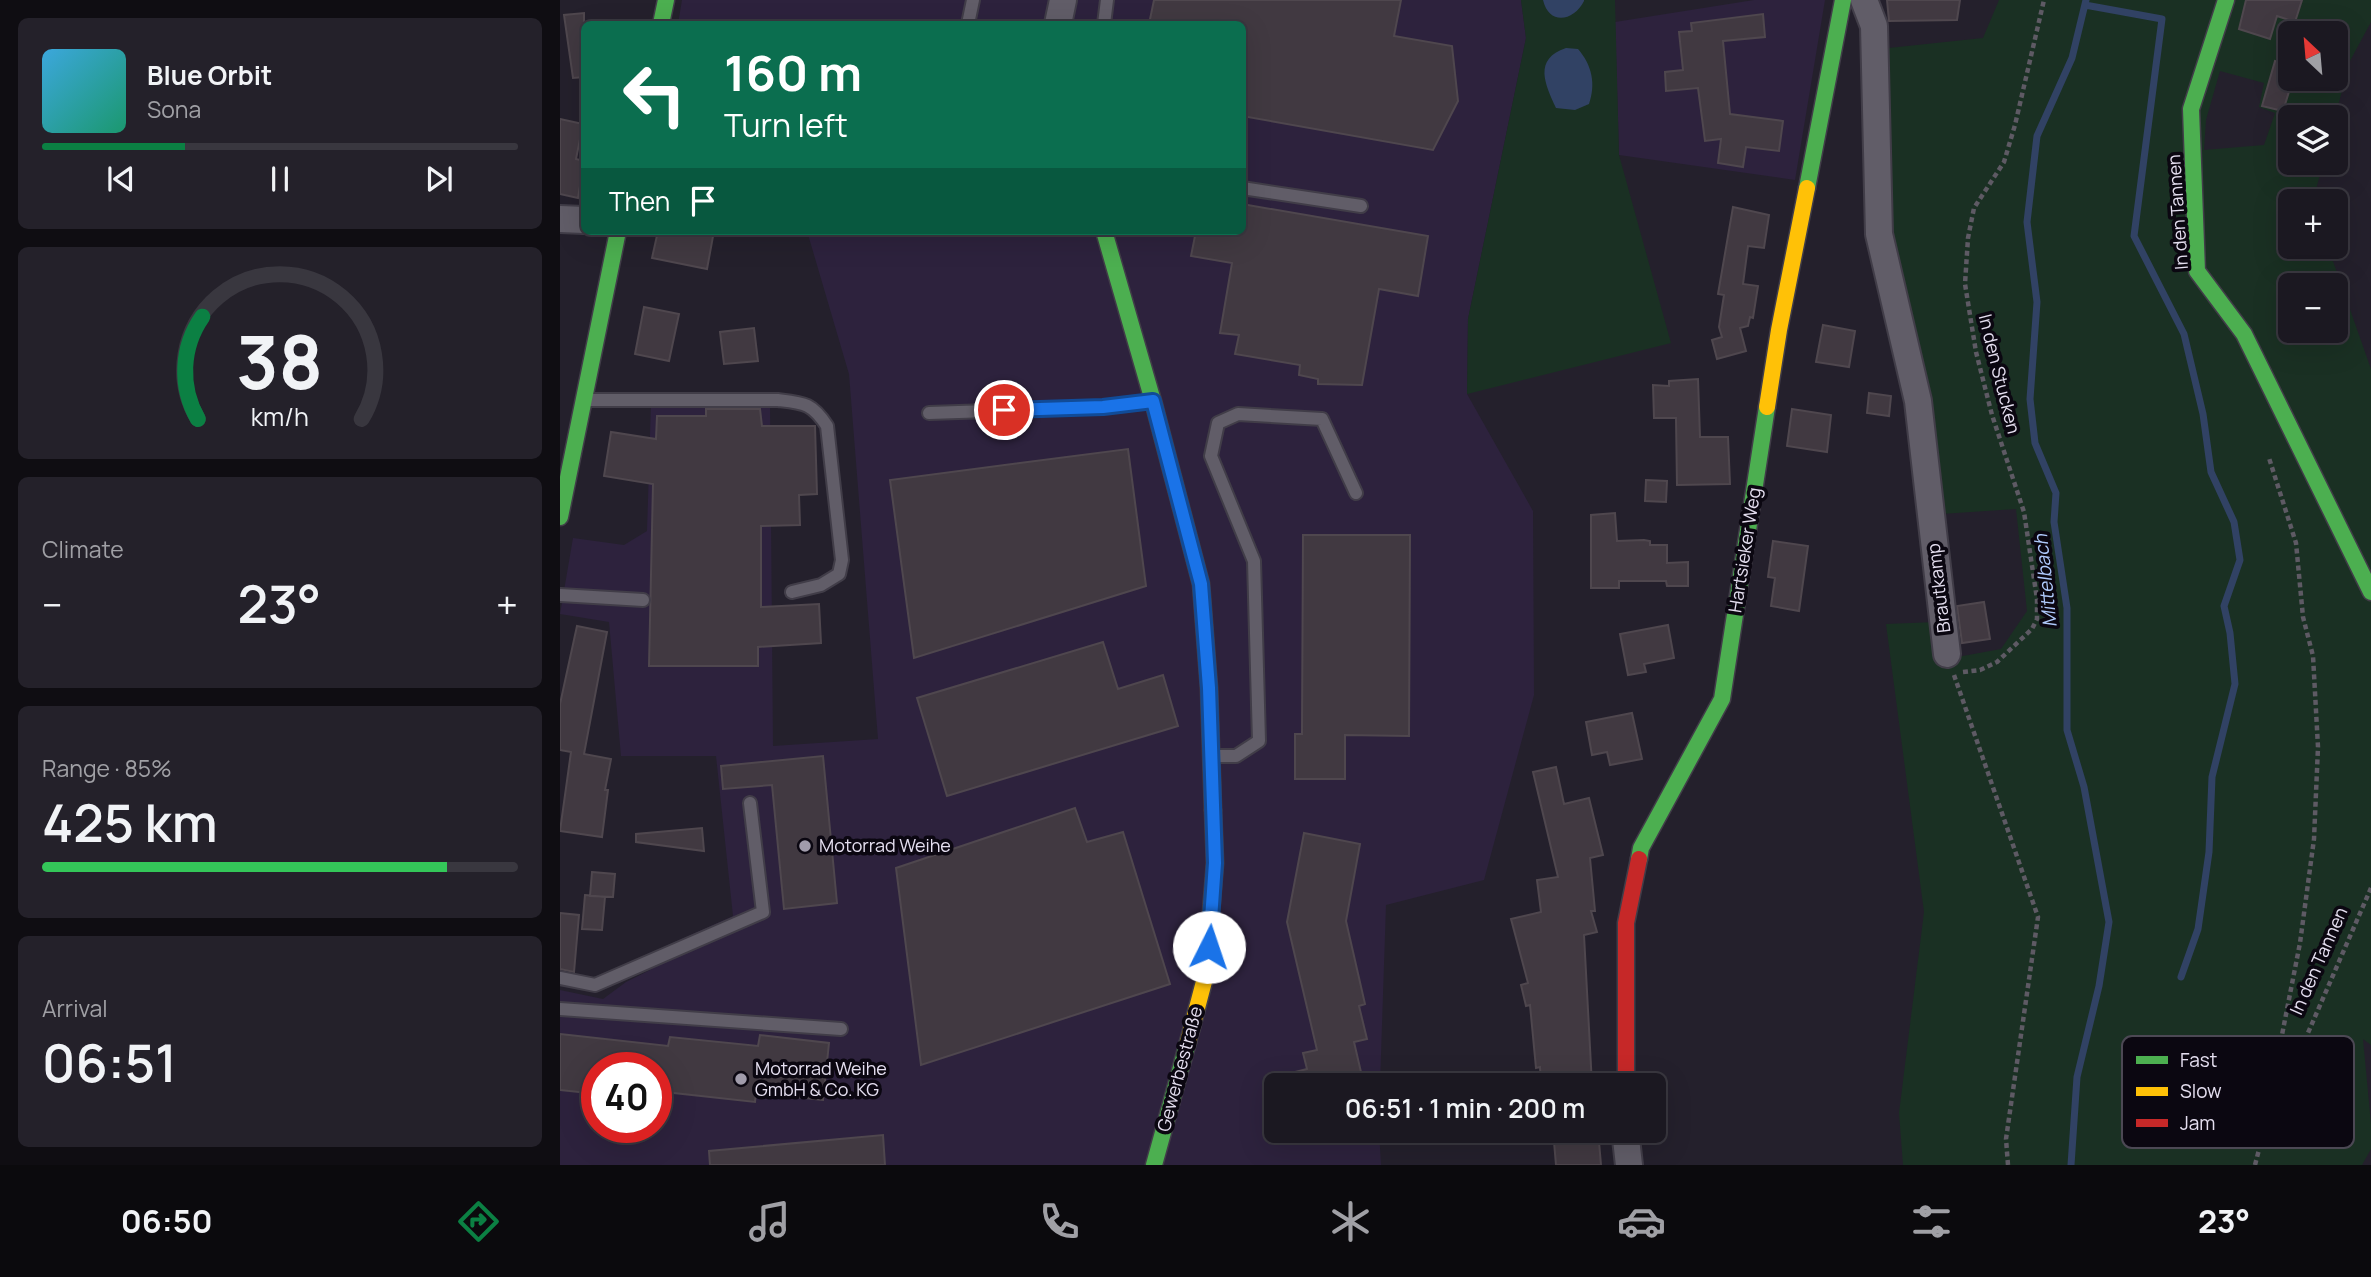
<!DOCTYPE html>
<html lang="en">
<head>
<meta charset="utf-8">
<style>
  body { margin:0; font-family:Manrope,sans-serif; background:#24212a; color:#f1f3f6; height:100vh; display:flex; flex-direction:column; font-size:26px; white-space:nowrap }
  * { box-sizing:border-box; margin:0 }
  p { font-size:23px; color:#a0a0a5 }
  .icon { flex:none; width:38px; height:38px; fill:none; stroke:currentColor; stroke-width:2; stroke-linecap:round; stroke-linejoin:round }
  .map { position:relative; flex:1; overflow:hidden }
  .panel { display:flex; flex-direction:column; gap:18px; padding:18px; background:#0f0d12; width:560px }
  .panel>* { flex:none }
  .guide { position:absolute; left:21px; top:21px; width:665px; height:214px; border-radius:10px; box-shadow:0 7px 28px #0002,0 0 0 2px #39373f; background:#0b6e4f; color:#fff; overflow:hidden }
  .needle { width:46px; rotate:334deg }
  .tools { position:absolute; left:1718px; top:21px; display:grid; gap:14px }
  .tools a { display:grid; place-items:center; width:70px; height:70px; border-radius:10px; background:#1b1821; box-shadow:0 7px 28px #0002,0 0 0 2px #39373f; font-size:35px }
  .speed { position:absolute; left:21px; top:1052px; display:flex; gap:14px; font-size:35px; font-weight:700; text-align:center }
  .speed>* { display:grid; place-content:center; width:91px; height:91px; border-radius:50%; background:#1b1821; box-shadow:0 7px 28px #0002,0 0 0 2px #39373f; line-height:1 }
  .speed .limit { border:10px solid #d22; background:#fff; color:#111 }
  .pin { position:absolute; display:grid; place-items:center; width:60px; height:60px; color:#fff; margin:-30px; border:4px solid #fff; border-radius:50%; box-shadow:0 2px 7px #0007 }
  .me { position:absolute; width:77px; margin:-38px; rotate:4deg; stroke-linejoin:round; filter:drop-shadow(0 0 5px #0008) }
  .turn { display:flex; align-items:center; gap:24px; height:147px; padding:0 28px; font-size:32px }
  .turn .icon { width:91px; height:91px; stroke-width:2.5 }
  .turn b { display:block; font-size:49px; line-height:60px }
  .then { display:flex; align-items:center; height:66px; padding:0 28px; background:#0003; gap:14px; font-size:26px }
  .big { font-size:52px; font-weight:600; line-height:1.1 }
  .panel .widget { flex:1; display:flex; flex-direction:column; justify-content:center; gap:10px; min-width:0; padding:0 24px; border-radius:10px; background:#24212a }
  .panel .dial { align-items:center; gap:0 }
  .dial svg { height:182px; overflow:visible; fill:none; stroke:#39373f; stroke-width:7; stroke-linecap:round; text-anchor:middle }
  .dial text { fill:#f1f3f6; stroke:none }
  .song { display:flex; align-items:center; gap:21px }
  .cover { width:84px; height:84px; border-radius:10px; background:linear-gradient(135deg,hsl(200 70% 55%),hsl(160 70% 35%)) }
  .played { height:7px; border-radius:4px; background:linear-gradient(90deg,#0b8043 30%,#39373f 30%) }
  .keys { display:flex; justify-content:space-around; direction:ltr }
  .heat { display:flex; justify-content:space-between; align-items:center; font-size:38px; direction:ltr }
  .charge { height:10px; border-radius:5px; background:linear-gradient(90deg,#34c759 85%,#39373f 0) }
  .trip { position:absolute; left:704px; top:1073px; width:402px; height:70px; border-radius:10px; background:#1b1821; box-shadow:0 7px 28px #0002,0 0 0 2px #39373f; font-weight:600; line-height:70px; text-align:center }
  .menu { display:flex; height:112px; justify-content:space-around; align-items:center; background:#0b0a0d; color:#a0a0a5 }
  .menu .icon { width:49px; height:49px }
  .menu .on { color:#0b8043 }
  .menu b { font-size:32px; color:#f1f3f6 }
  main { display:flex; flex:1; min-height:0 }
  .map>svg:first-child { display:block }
  .built { fill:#2d223d; fill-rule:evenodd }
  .green { fill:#1a3023; fill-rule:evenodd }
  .water { fill:#314264 }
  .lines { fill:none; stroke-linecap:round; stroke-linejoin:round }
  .stream { stroke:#314264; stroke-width:7 }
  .building { fill:#413941; stroke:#4f474e; stroke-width:2 }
  .lane-casing { stroke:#413d48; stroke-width:16 }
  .street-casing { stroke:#413d48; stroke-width:30 }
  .fast-casing { stroke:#413d48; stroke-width:19 }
  .slow-casing { stroke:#413d48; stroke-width:19 }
  .jam-casing { stroke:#413d48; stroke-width:19 }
  .path { stroke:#5e5a64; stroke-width:4.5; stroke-dasharray:5 3.5; stroke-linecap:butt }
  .lane { stroke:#615d68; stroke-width:12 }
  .street { stroke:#615d68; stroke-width:26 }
  .fast { stroke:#4caf50; stroke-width:16 }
  .slow { stroke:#ffc107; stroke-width:16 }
  .jam { stroke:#c62828; stroke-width:16 }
  .route-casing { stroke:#114b97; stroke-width:18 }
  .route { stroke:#1a73e8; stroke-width:12 }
  .poi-dot { fill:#a19cab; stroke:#0b0711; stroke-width:2.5 }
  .labels { text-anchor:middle; stroke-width:7; stroke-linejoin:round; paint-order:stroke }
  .street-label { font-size:18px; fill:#e5dff0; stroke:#0b0711 }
  .poi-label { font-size:18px; fill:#e5dff0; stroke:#0b0711; text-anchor:start }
  .water-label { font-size:19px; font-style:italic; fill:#afcafc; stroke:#0b0711 }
  .key { fill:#0b0711; stroke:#4c4854; stroke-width:2 }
  .key-label { font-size:19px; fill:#e5dff0 }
</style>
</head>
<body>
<main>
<section class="panel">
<div class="widget">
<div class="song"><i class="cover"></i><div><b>Blue Orbit</b><p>Sona</p></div></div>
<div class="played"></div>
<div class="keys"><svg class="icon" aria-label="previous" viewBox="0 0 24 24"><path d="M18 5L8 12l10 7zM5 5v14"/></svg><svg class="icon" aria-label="pause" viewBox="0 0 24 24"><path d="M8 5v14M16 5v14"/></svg><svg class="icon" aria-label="next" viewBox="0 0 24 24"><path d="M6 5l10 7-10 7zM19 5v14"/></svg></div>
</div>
<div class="widget dial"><svg viewBox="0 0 100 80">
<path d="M14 69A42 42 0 1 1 86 69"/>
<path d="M14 69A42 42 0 0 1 16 24" stroke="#0b8043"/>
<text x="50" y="56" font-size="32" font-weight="700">38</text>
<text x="50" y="72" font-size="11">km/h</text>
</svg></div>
<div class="widget"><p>Climate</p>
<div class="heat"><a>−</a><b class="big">23°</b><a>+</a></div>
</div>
<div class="widget"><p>Range · 85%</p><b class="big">425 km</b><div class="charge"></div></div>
<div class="widget"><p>Arrival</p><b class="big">06:51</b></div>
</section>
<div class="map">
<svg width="1811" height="1165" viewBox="0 0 1811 1165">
  <rect width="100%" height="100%" fill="#24202c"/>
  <path class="built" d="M 122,0 L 961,0 L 966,38 L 908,319 L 907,394 L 973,511 L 974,695 L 924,880 L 826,905 L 820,1085 L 716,1085 L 716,1130 L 819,1131 L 821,1165 L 0,1165 L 0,990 L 43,999 L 66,982 L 90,970 L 86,955 L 173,916 L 156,756 L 61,756 L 49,622 L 0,614 L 13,538 L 64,545 L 87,531 L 91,404 L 210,401 L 213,746 L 318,739 L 289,374 L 247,231 L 682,231 L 682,24 L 118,24 ZM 37,1068 L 96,1068 L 96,1127 L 37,1127 Z
    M 1194,0 L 1265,0 L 1235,180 L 1059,155 L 1055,22 Z"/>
  <path class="green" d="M 961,0 L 1055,0 L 1059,155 L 1111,343 L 907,394 L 908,319 L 966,38 Z
    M 1439,0 L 1811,0 L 1811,22 L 1790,61 L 1775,117 L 1731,117 L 1731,163 L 1763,163 L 1753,201 L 1731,201 L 1731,247 L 1768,247 L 1811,369 L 1811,1045 L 1803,1039 L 1811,1124 L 1811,1149 L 1802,1165 L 1343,1165 L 1339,1113 L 1364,912 L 1326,624 L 1376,622 L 1381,660 L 1441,649 L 1467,611 L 1456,509 L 1381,514 L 1327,230 L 1319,49 L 1423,38 ZM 1731,33 L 1776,33 L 1776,79 L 1731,79 ZM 1660,71 L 1704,83 L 1699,107 L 1715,113 L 1704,145 L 1644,150 L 1646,120 ZM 1731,285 L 1776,285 L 1776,331 L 1731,331 Z"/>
  <path class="water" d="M 983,0 L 1024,0 L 1024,1 C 1014,21 989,26 983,0 Z
    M 1006,48 L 1018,49 C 1032,65 1036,84 1029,104 L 1015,110 L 996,108 C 985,84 973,59 1006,48 Z"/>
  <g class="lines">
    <path class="stream" d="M 1525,5 L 1602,19 L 1574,236 L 1624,334 L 1643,414 L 1651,472 L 1674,522 L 1680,560 L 1664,606 L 1670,633 L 1675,684 L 1652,777 L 1649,852 L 1638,929 L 1621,977
      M 1511,1165 L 1517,1077 L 1539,986 L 1549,922 L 1524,787 L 1507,730 L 1507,608 L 1494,522 L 1496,493 L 1475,443 L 1470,399 L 1477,302 L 1467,222 L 1477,136 L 1512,58 L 1526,0"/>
  </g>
  <path class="building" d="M 594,0 L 841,0 L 834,36 L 892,46 L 898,101 L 873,150 L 682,116 L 682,24 L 589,24 Z
    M 1327,0 L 1400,0 L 1397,20 L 1329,21 Z
    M 1686,0 L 1742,0 L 1735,22 L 1717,16 L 1710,39 L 1679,29 Z
    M 24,13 L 24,77 L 13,78 L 4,15 Z
    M 1203,14 L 1205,37 L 1163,41 L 1170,114 L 1223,121 L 1219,151 L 1186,147 L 1183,167 L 1158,163 L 1161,139 L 1145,141 L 1138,88 L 1106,91 L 1105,72 L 1123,70 L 1119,32 L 1132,31 L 1131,23 Z
    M 1715,61 L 1731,65 L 1731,85 L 1723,111 L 1702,106 Z
    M 0,119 L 23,124 L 16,159 L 24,161 L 18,198 L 0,194 Z
    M 682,204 L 868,236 L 858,296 L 819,289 L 802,385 L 758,384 L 758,379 L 739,375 L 740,365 L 675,354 L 679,335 L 660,333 L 672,263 L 631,256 L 636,231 L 682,231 Z
    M 1173,207 L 1209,215 L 1204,248 L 1188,246 L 1183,284 L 1198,286 L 1193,318 L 1190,317 L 1188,326 L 1180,328 L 1186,351 L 1157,359 L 1152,340 L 1162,337 L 1159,327 L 1164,295 L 1158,294 Z
    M 98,231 L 154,231 L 147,269 L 92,258 Z
    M 84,307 L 119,314 L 109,361 L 75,354 Z
    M 1263,325 L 1295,331 L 1289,367 L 1256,362 Z
    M 194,328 L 198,361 L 164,364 L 160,332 Z
    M 1138,379 L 1140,437 L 1168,437 L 1170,484 L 1117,485 L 1116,418 L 1094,418 L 1093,385 L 1109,386 L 1109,381 Z
    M 1309,393 L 1331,396 L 1329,416 L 1307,413 Z
    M 146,409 L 200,409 L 202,426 L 255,426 L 257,494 L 239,495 L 240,525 L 201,526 L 201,607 L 259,604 L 261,643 L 198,647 L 198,666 L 89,666 L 93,484 L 44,476 L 51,432 L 96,439 L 97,416 L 146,416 Z
    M 1232,409 L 1271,415 L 1267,452 L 1227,446 Z
    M 568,449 L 586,586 L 354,658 L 330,480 Z
    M 1086,480 L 1107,481 L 1106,502 L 1085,501 Z
    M 1055,513 L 1057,541 L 1084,540 L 1090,541 L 1090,545 L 1107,545 L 1107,563 L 1128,562 L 1128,586 L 1107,586 L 1106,581 L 1059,581 L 1059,588 L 1031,588 L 1031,515 Z
    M 743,535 L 850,535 L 849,736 L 785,735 L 785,779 L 735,779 L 735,734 L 742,734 Z
    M 1213,541 L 1248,546 L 1239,611 L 1211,606 L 1215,578 L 1208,577 Z
    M 1424,602 L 1430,639 L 1402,643 L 1397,606 Z
    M 1108,625 L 1114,658 L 1084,664 L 1086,672 L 1068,675 L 1060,634 Z
    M 17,626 L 47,632 L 24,754 L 51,759 L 45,790 L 48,790 L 42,837 L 0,831 L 11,752 L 0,750 L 0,704 Z
    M 543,642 L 558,689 L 603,675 L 618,726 L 387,796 L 357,698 Z
    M 1072,713 L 1082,759 L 1050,765 L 1047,752 L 1032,755 L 1026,722 Z
    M 263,756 L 277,903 L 224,909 L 212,785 L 163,789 L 161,766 Z
    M 996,767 L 1004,804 L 1029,798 L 1043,855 L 1030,858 L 1035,911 L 1031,911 L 1037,932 L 1024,935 L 1032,1085 L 981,1085 L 980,1067 L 976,1068 L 970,1005 L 966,1006 L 961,985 L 968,983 L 951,919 L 981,912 L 977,880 L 998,877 L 973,772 Z
    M 515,808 L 527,842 L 563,832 L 610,984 L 361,1065 L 336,868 Z
    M 142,828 L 144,851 L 76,842 L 76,834 Z
    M 744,833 L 800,844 L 786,921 L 805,1004 L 799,1006 L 807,1039 L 794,1042 L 804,1085 L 711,1085 L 711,1078 L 747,1069 L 743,1053 L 757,1050 L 727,922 Z
    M 32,872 L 55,874 L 53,897 L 30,896 Z
    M 25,895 L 45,897 L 42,930 L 22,929 Z
    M 0,913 L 19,915 L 14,972 L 0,969 Z
    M 0,1034 L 108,1046 L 110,1037 L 198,1046 L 200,1035 L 269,1043 L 263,1100 L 196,1093 L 195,1102 L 96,1091 L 96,1068 L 37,1068 L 37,1094 L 0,1090 Z
    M 993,1130 L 1038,1130 L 1041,1165 L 996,1165 Z
    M 323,1135 L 325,1165 L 150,1165 L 149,1151 Z"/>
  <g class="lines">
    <defs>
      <path id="lane" d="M 408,24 L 413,0
        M 544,24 L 547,0
        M 682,188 L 801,206
        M 28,400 L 218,400 C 244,403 252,403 267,426 L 282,560 L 279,574 L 261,585 L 232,592
        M 369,413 L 543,407 L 589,402
        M 0,595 L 83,600
        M 655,756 L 676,756 L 699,741 L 694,561 L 651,456 L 658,423 L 678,414 L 762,419 L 796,493
        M 0,978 L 35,985 L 203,912 L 190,803
        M 0,1009 L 281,1029"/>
      <path id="street" d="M 1304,0 L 1314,26 L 1319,234 L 1358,401 L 1387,654
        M 498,24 L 503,0
        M 0,219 L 24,220
        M 1065,1130 L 1069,1165"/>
      <path id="fast" d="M 1666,0 L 1631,109 L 1637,271 L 1684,334 L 1811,592
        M 101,24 L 106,0
        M 1247,188 L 1283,0
        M 544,231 L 593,401 L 641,584 L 649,688 L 653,810
        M 0,517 L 58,231
        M 1079,859 L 1081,848 L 1162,699 L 1207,407
        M 594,1165 L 628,1042"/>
      <path id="slow" d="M 1207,407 L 1219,330 L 1247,188
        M 628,1042 L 646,974 L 655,863 L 653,810"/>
      <path id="jam" d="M 1066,1085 L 1066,923 L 1079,859"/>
    </defs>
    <use href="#lane" class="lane-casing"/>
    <use href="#street" class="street-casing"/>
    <use href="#fast" class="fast-casing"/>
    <use href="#slow" class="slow-casing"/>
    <use href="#jam" class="jam-casing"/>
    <path class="path" d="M 1403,672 L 1420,670 L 1437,662 L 1472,629 L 1477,619 L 1477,599 L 1464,512 L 1432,415 L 1416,352 L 1405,284 L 1408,238 L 1414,208 L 1444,162 L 1455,125 L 1484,0
      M 1394,675 L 1478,917 L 1446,1139 L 1448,1165
      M 1704,1134 L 1811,888
      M 1701,1142 L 1740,943 L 1754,839 L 1758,747 L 1753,656 L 1743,617 L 1736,543 L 1709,458
      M 1695,1165 L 1701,1142"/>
    <use href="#lane" class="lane"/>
    <use href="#street" class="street"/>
    <use href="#fast" class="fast"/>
    <use href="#slow" class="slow"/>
    <use href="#jam" class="jam"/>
  </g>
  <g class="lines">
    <defs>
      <path id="route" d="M 444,410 L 543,407 L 593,401 L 641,584 L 649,688 L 655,863 L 649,947"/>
    </defs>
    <use href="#route" class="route-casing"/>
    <use href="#route" class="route"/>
  </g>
  <g class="poi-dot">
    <circle cx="245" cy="846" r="7"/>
    <circle cx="181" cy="1079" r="7"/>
  </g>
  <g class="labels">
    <g class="street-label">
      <text transform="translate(1618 212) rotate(-94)" y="6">In den Tannen</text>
      <text transform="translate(1439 374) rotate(76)" y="6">In den Stucken</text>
      <text transform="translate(1185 550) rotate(-81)" y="6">Hartsieker Weg</text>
      <text transform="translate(1379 588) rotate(-97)" y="6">Brautkamp</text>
      <text transform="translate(1759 961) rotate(-66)" y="6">In den Tannen</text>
      <text transform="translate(620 1069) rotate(-75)" y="6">Gewerbestraße</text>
    </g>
    <g class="poi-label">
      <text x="259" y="852">Motorrad Weihe</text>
      <text x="195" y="1075">Motorrad Weihe<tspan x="195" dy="21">GmbH &amp; Co. KG</tspan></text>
    </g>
    <g class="water-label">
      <text transform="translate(1485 581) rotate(-96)" y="7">Mittelbach</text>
    </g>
  </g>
  <rect x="1562" y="1036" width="232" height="112" rx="10" class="key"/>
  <rect x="1576" y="1056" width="32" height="8" fill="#4caf50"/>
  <rect x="1576" y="1087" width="32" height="9" fill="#ffc107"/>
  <rect x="1576" y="1119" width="32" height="8" fill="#c62828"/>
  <g class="key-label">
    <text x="1620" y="1067">Fast</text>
    <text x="1620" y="1098">Slow</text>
    <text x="1620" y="1130">Jam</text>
  </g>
</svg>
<div class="tools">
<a><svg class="needle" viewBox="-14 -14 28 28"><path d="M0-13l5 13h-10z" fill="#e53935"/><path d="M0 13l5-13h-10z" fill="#a0a0a5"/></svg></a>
<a><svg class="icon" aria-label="layers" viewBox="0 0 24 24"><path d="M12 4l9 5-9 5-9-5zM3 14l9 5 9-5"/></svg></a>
<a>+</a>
<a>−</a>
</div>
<div class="speed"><div class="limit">40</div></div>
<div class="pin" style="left:444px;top:410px;background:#d93025"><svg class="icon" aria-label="arrive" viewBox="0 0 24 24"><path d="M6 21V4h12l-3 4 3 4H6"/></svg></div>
<svg class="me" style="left:649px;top:947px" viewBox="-20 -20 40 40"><circle r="19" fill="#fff"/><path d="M0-13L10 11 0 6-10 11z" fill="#1a73e8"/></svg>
<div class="trip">06:51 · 1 min · 200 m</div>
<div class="guide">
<div class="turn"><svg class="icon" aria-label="left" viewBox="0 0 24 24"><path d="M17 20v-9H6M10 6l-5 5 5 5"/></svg><div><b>160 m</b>Turn left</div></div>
<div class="then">Then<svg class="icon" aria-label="arrive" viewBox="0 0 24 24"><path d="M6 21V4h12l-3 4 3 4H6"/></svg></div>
</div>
</div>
</main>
<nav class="menu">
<b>06:50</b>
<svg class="icon on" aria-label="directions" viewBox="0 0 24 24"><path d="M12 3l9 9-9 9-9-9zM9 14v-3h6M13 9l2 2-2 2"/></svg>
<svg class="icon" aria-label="music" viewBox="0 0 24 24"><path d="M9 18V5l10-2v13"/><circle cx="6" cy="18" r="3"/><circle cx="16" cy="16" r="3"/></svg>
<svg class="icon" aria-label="phone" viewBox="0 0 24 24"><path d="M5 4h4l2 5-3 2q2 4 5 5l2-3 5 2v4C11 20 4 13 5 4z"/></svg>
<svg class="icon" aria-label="climate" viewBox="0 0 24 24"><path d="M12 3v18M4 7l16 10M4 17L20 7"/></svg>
<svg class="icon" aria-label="car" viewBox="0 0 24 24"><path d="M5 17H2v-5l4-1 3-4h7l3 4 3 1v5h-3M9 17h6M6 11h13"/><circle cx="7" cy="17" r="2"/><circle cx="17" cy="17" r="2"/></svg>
<svg class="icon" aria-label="filters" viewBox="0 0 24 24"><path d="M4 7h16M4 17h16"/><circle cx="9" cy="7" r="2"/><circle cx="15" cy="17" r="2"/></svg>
<b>23°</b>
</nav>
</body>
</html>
